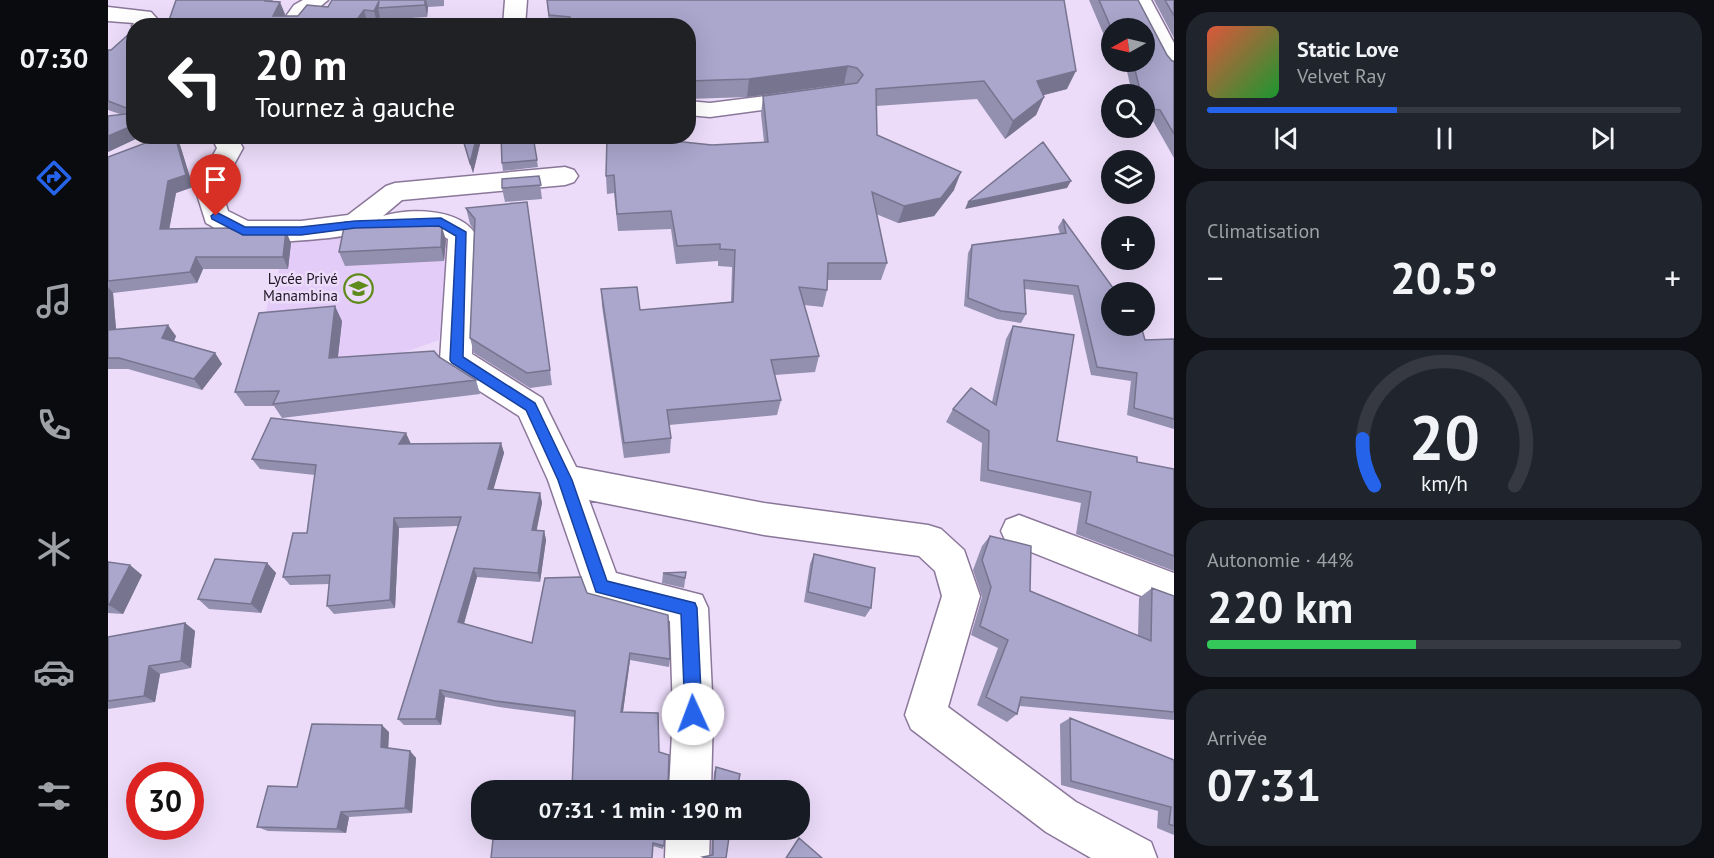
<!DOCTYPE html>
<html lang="fr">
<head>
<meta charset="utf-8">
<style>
  body { margin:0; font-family:"PT Sans",sans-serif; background:#20242c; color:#f1f3f6; height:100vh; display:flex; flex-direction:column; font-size:22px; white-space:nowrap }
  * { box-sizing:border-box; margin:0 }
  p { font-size:20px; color:#9ea1a6 }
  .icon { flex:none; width:33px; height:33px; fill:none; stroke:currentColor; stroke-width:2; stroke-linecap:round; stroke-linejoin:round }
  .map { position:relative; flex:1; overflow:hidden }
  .drawer { display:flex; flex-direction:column; gap:12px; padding:12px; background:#0d0f14; width:540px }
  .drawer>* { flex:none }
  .banner { position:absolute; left:18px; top:18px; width:570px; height:126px; border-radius:24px; box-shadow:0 6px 24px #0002; background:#202124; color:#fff; overflow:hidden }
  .needle { width:39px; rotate:262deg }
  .tools { position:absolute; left:993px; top:18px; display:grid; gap:12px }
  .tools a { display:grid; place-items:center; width:54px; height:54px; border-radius:50%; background:#171b24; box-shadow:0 6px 24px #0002; font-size:30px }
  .speed { position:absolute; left:18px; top:762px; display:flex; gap:12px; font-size:30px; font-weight:700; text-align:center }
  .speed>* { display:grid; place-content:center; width:78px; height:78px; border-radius:50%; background:#171b24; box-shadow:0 6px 24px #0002; line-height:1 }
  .speed .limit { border:9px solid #d22; background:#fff; color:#111 }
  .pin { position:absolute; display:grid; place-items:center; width:51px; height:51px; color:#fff; margin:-62px -26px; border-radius:50% 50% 50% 0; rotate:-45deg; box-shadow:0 0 6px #0007 }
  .pin .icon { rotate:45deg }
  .me { position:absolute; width:66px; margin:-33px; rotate:358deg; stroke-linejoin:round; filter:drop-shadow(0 0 4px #0008) }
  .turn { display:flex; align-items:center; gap:21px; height:126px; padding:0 30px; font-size:27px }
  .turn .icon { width:78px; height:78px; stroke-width:2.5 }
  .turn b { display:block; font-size:42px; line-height:51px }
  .big { font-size:45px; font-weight:600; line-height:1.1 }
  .drawer .widget { flex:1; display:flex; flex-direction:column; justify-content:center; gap:9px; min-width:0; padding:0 21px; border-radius:24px; background:#20242c }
  .drawer .dial { align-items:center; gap:0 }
  .dial svg { height:156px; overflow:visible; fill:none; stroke:#363941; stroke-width:7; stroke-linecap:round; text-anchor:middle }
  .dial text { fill:#f1f3f6; stroke:none }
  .song { display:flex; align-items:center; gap:18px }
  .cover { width:72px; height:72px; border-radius:9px; background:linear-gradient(135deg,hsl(10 70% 55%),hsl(130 70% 35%)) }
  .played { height:6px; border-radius:3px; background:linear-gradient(90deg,#2563eb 40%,#363941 40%) }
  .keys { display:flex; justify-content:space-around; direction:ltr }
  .heat { display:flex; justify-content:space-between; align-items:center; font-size:33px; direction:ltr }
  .charge { height:9px; border-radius:4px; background:linear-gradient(90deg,#34c759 44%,#363941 0) }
  .trip { position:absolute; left:363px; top:780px; width:339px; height:60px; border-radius:24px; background:#171b24; box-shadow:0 6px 24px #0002; font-weight:600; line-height:60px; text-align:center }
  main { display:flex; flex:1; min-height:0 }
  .menu { display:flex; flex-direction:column; width:108px; justify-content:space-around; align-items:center; background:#090b0e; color:#9ea1a6 }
  .menu .icon { width:42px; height:42px }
  .menu .selected { color:#2563eb }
  .menu b { font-size:27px; color:#f1f3f6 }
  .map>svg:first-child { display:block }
  .built { fill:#e4ccf8 }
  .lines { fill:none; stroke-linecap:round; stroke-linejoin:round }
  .minor-casing { stroke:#8a7799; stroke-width:3 }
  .minor { fill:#fff; fill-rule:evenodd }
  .wall { fill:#928faf }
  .shaded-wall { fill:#77748f }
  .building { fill:#aaa6cc; stroke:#77748f; stroke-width:1.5 }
  .route { fill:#2563eb; stroke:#184099; stroke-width:1.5 }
  .labels { text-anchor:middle; stroke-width:5; stroke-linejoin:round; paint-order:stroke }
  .poi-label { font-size:15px; fill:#1e1623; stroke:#ecdcfa; text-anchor:end }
</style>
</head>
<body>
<main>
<nav class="menu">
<b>07:30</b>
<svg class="icon selected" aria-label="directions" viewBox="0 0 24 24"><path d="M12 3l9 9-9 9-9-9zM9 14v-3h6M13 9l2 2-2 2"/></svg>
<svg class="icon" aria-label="music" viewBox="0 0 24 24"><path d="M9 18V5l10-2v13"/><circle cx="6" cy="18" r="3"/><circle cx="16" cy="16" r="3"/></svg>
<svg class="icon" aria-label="phone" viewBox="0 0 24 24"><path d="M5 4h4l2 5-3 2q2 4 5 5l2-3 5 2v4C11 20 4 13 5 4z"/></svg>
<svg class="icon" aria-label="climate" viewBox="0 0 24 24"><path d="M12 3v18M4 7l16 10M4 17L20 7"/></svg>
<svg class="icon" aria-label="car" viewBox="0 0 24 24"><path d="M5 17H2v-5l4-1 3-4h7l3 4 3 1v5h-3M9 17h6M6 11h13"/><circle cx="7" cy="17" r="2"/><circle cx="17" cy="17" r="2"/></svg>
<svg class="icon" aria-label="filters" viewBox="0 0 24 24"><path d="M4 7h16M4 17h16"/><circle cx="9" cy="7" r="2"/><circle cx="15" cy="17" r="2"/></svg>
</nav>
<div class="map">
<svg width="1066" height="858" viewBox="0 0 1066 858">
  <rect width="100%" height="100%" fill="#ecdcfa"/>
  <path class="built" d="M 253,232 L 342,237 L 331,340 L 272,361 L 150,367 L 160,301 L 180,244 Z"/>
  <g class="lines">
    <defs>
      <path id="minor" d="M 195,0 L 220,0 L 202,15 L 194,26 L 171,26 L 186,5 Z
        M 397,0 L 419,0 L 417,26 L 395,26 Z
        M 1021,0 L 1043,0 L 1066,43 L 1066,72 L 1058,70 L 1054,65 Z
        M 0,7 L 43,12 L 51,21 L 48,26 L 26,26 L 26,28 L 24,26 L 26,23 L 0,21 Z
        M 698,91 L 706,93 L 710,98 L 706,103 L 602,117 L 580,115 L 580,101 L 602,103 Z
        M 103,136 L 128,136 L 135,148 L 113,188 L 120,211 L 140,221 L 193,221 L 240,215 L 278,186 L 287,183 L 457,167 L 466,170 L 470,176 L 466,182 L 457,185 L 294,200 L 275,216 C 302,208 352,208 368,235 L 364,354 L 434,398 L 468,467 L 656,503 L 820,525 L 833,529 L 856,550 L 872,596 L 840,707 L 968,802 L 1043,842 L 1049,858 L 983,858 L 938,832 L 803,729 L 797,715 L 834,596 L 827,571 L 811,556 L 656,535 L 481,500 L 508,573 L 594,595 L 600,608 L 605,714 L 603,790 L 561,790 L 565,714 L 562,621 L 481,599 L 440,480 L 411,416 L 337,369 L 332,360 L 340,239 L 328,232 L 283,232 L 273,230 L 269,223 L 272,218 C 267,223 261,229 254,232 C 231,239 154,245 132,240 C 120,237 109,229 98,223 L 87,188 L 109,148 Z
        M 911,515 L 1066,573 L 1066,609 L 898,542 L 893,531 L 898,520 Z
        M 558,830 L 602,830 L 601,858 L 557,858 Z"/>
    </defs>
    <use href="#minor" class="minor-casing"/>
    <use href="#minor" class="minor"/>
  </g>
  <path class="wall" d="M 68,0 L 165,0 L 164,2 L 177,14 L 176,16 L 190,16 L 220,7 L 224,0 L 336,0 L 336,6 L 320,7 L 319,17 L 273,20 L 272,17 L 269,23 L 59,26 Z
    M 439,0 L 959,89 L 935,95 L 936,97 L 928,115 L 897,139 L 869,99 L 768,106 L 769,135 L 846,190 L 826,216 L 790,223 L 768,214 L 779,263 L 773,280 L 720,280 L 719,290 L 715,307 L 696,305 L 711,356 L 707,372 L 667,375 L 673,400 L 669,415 L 561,425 L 563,438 L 562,453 L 516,458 L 494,306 L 493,289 L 532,310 L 623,303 L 624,267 L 610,266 L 610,261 L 568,264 L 563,229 L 510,231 L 506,193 L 499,194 L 498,176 L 547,139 L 604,145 L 656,142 L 653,114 L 655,96 L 737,84 L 639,97 L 580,99 L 580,26 L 441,26 Z
    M 981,0 L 1030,0 L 1059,55 L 1064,61 L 1066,61 L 1066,158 L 1045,121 L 1036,120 L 1036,94 L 1024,94 L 1017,62 L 1036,62 L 1036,28 L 1004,28 L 1004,54 Z
    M 1046,0 L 1066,0 L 1066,38 Z
    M 26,34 L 26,136 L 34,136 L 0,152 L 12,114 L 0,110 L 0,50 L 3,50 Z
    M 56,136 L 68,136 L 72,145 L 85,187 L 68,193 L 61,229 L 129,231 L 183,243 L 180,269 L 95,269 L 89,283 L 5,293 L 8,329 L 68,336 L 66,342 L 107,353 L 114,364 L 94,390 L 20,369 L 0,369 L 0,157 Z
    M 353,136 L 374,136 L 365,173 Z
    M 425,136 L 430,167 L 395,171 L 394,163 Z
    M 431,176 L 434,199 L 397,202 L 394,188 Z
    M 419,202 L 444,385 L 422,388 L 366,353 L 362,338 L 366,230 L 362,224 L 358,208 Z
    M 955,219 L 1037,340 L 1066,339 L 1066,429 L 1019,415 L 1023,381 L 983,375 L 965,295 L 917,289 L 918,314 L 913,323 L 889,319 L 856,306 L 860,253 L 864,245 L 952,234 L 950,227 Z
    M 338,240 L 336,261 L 237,266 L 231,252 Z
    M 234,321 L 230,357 L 331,357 L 368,380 L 372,394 L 174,418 L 166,406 L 137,406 L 127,392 Z
    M 905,326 L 949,441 L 1029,462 L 1066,469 L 1066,571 L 968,534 L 973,503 L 872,481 L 874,443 L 838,422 L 845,409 L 884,402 L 898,339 Z
    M 393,443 L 396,453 L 385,489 L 432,493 L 434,503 L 428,530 L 436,531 L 438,540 L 432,582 L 369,577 L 356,624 L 424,643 L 479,593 L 562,659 L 561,667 L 522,660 L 515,712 L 551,752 L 560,787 L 605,787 L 606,772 L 608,767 L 629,790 L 464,790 L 467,717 L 391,707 L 337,697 L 333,725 L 296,725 L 290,719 L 350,526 L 291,528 L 287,608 L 226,614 L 219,606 L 222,584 L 182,585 L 175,577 L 199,533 L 207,475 L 152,469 L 144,459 Z
    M 882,536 L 922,591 L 1030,636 L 1031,598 L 1044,588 L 1066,596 L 1066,720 L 912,706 L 909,714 L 899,722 L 869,705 L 890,648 L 863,635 L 874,597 L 865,570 L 874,546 Z
    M 706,554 L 763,608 L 757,617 L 696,602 L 702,564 Z
    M 0,562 L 34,575 L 15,614 L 0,613 Z
    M 159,563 L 168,573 L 153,613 L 101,609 L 90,599 Z
    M 578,572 L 576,588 L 554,583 L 555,573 Z
    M 77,623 L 87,631 L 83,668 L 52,674 L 47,702 L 0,709 L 0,637 Z
    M 962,718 L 1066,760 L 1066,835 L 1049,828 L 1050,811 L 953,785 L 952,724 Z
    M 281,732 L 280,748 L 302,751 L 308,758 L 304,813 L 241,817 L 238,833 L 160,831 L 149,827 L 189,787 Z
    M 386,830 L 557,830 L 555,849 L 545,846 Z
    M 604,830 L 622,830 L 618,858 L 594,858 L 603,855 Z"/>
  <path class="shaded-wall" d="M 317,0 L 318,0 L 320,7 L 319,17 L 317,5 Z
    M 271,1 L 270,8 L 272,17 L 269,23 L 266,11 Z
    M 172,2 L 177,14 L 171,26 L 165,16 Z
    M 256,10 L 259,22 L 257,26 L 244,26 Z
    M 740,66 L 736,84 L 639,97 L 641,79 Z
    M 968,71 L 959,89 L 921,99 L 929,81 Z
    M 936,97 L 928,115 L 897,139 L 905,121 Z
    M 26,125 L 26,136 L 34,136 L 0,152 L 0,136 Z
    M 67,136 L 72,145 L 85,187 L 68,193 L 59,241 L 52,229 Z
    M 369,136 L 374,136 L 365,173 L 362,163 Z
    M 853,172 L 846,190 L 826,216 L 790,223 L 796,206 Z
    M 963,181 L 959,188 L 857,209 L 860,202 Z
    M 334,227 L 338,240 L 336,261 L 333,247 Z
    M 178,231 L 183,243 L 180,269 L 175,257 Z
    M 88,257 L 95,269 L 89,283 L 82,272 Z
    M 0,287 L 5,293 L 9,341 L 0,330 Z
    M 227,306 L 234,321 L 228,372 L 221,358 Z
    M 60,325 L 68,336 L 62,349 L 54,338 Z
    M 107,353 L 114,364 L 94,390 L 86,379 Z
    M 298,433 L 303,444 L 291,444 Z
    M 393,443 L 396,453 L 383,498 L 380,489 Z
    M 432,493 L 434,503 L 427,539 L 424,530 Z
    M 286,518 L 291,528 L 287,608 L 282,600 Z
    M 436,531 L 438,540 L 432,582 L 430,573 Z
    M 159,563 L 168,573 L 153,613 L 143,604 Z
    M 22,565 L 34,575 L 15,614 L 1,605 Z
    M 366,568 L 369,577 L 354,630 L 350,622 Z
    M 77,623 L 87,631 L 83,668 L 73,661 Z
    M 522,653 L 522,660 L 514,719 L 513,712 Z
    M 41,666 L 52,674 L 47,702 L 36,696 Z
    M 332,690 L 337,697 L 333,725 L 328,719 Z
    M 274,725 L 281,732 L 280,753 L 273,747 Z
    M 302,751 L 308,758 L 304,813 L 297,808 Z
    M 233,812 L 241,817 L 238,833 L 229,829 Z"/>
  <path class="building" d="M 68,0 L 157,0 L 157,1 L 172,2 L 165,16 L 190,16 L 199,5 L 220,7 L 224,0 L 317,0 L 317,5 L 270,8 L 271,1 L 266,11 L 256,10 L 244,26 L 59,26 Z
    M 439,0 L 956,0 L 968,71 L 929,81 L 936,97 L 905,121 L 876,81 L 768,89 L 769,135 L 853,172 L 833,198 L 796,206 L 764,192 L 779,263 L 720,263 L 719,290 L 691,287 L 711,356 L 663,360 L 673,400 L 559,410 L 563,438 L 516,443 L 493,289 L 529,287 L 532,310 L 625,302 L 627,250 L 612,249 L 612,244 L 569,246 L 563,211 L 509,214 L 506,175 L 498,176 L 499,136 L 547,136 L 547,139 L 604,145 L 660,142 L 655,96 L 749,83 L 755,75 L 749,68 L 740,66 L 641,79 L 581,81 L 580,82 L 580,26 L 462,26 L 462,17 L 441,15 Z
    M 991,0 L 1030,0 L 1059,55 L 1064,61 L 1066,61 L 1066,134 L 1052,110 L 1036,108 L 1036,94 L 1033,94 L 1025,62 L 1036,62 L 1036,28 L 1004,28 L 1004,30 Z
    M 1057,0 L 1066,0 L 1066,16 Z
    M 22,33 L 26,34 L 26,111 L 0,101 L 0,50 L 3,50 Z
    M 26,113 L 26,125 L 0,136 L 0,116 Z
    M 56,136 L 67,136 L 78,175 L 60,181 L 52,229 L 121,228 L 129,231 L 178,231 L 175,257 L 88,257 L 82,272 L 0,281 L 0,157 Z
    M 354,136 L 369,136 L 362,163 Z
    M 393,136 L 425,136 L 429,160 L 394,163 Z
    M 935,142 L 963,181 L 860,202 Z
    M 431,176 L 433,185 L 394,188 L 394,179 Z
    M 419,202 L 442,370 L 419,373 L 362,338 L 367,219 L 358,208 Z
    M 955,219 L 1008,292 L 1004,292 L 1004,326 L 1033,326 L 1037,340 L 1066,339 L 1066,419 L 1026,408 L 1029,373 L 989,367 L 970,286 L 916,280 L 918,314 L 893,311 L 860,298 L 864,245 L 958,233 Z
    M 324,221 L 334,227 L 333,247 L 231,252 L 237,222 Z
    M 227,306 L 221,358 L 326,351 L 331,357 L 368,380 L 165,404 L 171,391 L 127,392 L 151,313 Z
    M 60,325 L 54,338 L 107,353 L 86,379 L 11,358 L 0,358 L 0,327 L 0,330 Z
    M 905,326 L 966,335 L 949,441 L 1029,457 L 1029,462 L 1066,469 L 1066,556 L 978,523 L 983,492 L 880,470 L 881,431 L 845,409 L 863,388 L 888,405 Z
    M 163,418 L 298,433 L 291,444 L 393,443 L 380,489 L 432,493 L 424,530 L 436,531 L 430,573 L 366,568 L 350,622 L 424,643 L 437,578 L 473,577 L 479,593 L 560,615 L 562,659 L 522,653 L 513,712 L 550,713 L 551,752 L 561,755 L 560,787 L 606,787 L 608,767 L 632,774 L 629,790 L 464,790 L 467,711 L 387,701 L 332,690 L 328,719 L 290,719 L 353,517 L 286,518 L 282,600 L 219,606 L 222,575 L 175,577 L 185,533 L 199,533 L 208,465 L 144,459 Z
    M 882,536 L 923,546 L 922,591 L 1043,641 L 1044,588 L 1066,596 L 1066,712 L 913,697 L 909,714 L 878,697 L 900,640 L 872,626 L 883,587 L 874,560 Z
    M 706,554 L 767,568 L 763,608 L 700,592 Z
    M 107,559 L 159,563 L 143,604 L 90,599 Z
    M 0,562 L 22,565 L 1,605 L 0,605 Z
    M 578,572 L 577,578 L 555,573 Z
    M 77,623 L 73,661 L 41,666 L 36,696 L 0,701 L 0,637 Z
    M 962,718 L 1066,760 L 1066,826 L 1061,824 L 1063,807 L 963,781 Z
    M 204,724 L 274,725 L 273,747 L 302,751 L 297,808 L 233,812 L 229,829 L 149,827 L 160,786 L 189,787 Z
    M 386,830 L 557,830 L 556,846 L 545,843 L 544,858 L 383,858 Z
    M 605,830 L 622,830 L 618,858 L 598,858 L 595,857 L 605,855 Z
    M 691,838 L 714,858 L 678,858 Z"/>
  <path class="route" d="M 108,212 L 137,227 L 193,227 L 247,221 L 333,218 L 358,232 L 355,357 L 427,403 L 464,480 L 499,581 L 587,603 L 589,608 L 594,714 L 591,720 L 585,723 L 579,720 L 577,714 L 573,614 L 488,592 L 450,480 L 418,410 L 344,363 L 342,360 L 348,236 L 331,226 L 247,228 L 193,235 L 135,235 L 104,219 L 103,216 Z"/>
  <defs>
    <symbol id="school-ring" viewBox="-11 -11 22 22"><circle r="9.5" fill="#ecdcfa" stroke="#5f8b1c" stroke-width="1.5"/><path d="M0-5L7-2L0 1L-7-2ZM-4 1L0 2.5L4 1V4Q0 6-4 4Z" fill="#5f8b1c"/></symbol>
  </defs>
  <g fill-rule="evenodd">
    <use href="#school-ring" x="234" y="272" width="33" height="33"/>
  </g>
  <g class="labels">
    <g class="poi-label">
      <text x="230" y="284">Lycée Privé<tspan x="230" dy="17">Manambina</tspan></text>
    </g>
  </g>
</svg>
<div class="tools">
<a><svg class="needle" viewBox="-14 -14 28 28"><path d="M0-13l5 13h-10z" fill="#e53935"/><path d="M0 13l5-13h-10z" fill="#9ea1a6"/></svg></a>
<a><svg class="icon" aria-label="search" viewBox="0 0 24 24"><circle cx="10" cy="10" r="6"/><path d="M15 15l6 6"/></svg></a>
<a><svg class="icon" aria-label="layers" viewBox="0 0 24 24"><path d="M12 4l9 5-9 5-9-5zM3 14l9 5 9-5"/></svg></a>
<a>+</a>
<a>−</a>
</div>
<div class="speed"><div class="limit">30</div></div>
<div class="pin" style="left:108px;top:216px;background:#d93025"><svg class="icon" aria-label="arrive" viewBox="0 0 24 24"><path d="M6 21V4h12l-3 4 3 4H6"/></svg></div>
<svg class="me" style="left:585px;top:714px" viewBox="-20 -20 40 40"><circle r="19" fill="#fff"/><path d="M0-13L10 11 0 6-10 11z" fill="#2563eb"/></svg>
<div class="trip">07:31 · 1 min · 190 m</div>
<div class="banner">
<div class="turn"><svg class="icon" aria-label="left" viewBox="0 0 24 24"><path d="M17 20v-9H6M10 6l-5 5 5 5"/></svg><div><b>20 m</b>Tournez à gauche</div></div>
</div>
</div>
<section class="drawer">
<div class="widget">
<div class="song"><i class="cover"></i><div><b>Static Love</b><p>Velvet Ray</p></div></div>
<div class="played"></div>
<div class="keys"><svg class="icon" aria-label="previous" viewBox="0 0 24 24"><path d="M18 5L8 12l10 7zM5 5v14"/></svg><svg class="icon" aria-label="pause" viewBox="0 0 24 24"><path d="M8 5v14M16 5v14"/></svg><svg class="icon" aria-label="next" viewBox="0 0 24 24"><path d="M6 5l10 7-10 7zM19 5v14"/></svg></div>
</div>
<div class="widget"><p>Climatisation</p>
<div class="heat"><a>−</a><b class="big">20.5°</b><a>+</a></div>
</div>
<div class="widget dial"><svg viewBox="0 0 100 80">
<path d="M14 69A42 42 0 1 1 86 69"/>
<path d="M14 69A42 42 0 0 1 8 45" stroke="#2563eb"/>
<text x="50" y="56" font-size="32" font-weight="700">20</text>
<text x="50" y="72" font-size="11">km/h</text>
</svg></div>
<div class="widget"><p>Autonomie · 44%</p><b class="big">220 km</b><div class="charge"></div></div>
<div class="widget"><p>Arrivée</p><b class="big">07:31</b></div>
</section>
</main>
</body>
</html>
